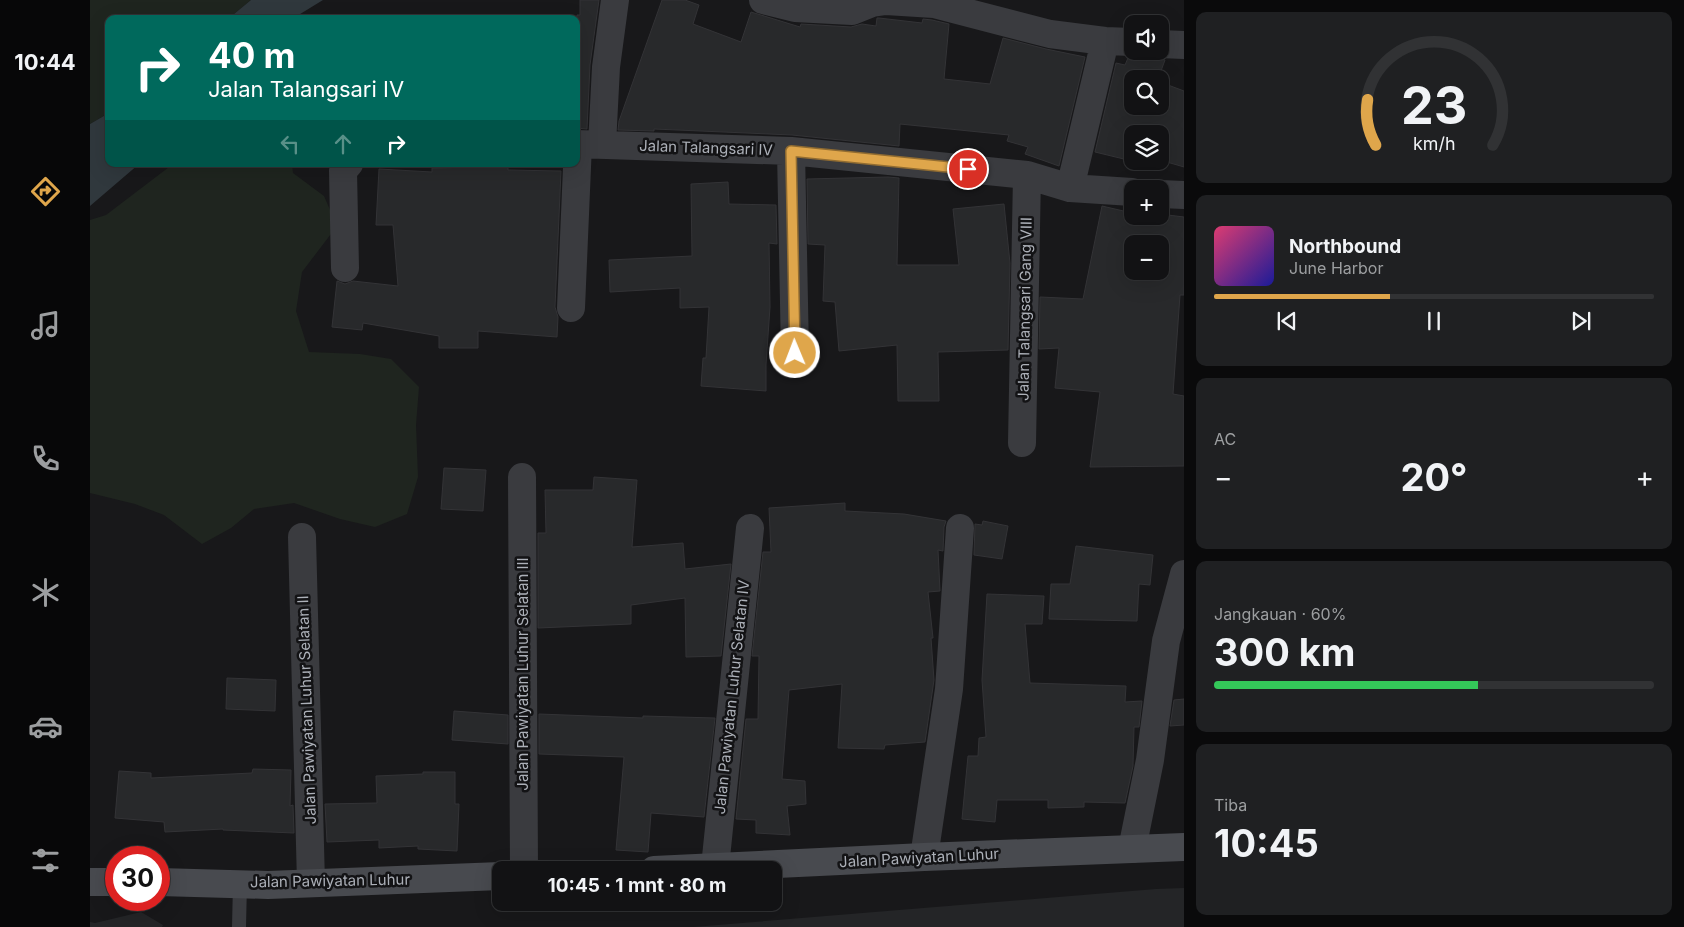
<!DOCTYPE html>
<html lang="id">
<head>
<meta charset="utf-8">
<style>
  body { margin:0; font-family:Inter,sans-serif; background:#1f2022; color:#f1f3f6; height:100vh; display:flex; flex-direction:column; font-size:19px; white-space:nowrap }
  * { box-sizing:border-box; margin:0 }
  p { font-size:16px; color:#9c9ea0 }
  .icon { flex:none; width:28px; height:28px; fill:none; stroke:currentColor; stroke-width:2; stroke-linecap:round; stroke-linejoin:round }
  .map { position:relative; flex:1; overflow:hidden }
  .drawer { display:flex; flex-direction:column; gap:12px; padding:12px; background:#0a0a0b; width:500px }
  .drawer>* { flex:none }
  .hud { position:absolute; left:15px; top:15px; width:475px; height:152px; border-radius:10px; box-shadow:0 5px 20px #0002,0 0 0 1px #313234; background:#00695c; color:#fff; overflow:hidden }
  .fabs { position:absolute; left:1034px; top:15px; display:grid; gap:10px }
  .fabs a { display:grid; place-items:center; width:45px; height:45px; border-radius:10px; background:#121214; box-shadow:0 5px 20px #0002,0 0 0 1px #313234; font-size:25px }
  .speed { position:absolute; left:15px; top:846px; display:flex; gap:10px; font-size:25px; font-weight:700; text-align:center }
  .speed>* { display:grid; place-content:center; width:65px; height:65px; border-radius:50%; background:#121214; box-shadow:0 5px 20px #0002,0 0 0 1px #313234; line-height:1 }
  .speed .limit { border:8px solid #d22; background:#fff; color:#111 }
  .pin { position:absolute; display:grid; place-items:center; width:42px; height:42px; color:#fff; margin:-21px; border:2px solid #fff; border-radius:50%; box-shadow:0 1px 5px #0007 }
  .me { position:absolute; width:55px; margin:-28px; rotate:359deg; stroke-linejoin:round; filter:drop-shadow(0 0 4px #0008) }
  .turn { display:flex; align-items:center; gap:18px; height:105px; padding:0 20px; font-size:22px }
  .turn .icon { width:65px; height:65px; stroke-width:2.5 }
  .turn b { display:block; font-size:35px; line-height:42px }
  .lanes { display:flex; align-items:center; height:48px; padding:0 20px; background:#0003; justify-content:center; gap:25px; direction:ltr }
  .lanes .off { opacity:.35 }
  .big { font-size:38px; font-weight:700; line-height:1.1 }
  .drawer .tile { flex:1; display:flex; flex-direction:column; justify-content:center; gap:8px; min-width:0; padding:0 18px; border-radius:10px; background:#1f2022 }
  .drawer .dial { align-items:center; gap:0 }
  .dial svg { height:130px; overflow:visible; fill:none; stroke:#313234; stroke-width:7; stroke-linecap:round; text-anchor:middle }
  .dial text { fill:#f1f3f6; stroke:none }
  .song { display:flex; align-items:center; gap:15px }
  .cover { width:60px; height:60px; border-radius:8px; background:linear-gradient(135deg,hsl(340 70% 55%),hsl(240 70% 35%)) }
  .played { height:5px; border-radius:2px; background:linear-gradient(90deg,#dfa64b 40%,#313234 40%) }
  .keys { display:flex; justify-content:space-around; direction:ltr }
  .heat { display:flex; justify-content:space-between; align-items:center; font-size:28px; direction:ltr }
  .charge { height:8px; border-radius:4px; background:linear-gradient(90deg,#34c759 60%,#313234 0) }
  .trip { position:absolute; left:402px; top:861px; width:290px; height:50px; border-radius:10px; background:#121214; box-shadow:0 5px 20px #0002,0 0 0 1px #313234; font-weight:700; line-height:50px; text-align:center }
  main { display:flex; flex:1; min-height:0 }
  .menu { display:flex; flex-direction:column; width:90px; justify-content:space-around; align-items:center; background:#070708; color:#9c9ea0 }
  .menu .icon { width:35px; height:35px }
  .menu .on { color:#dfa64b }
  .menu b { font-size:22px; color:#f1f3f6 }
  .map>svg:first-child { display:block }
  .built { fill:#242527 }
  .green { fill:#1f251f }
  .water { fill:#30383d }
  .building { fill:#28292b; stroke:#333336; fill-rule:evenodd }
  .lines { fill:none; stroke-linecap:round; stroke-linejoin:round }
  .service { stroke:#3a3b3f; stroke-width:14 }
  .minor { stroke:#3a3b3f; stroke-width:28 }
  .secondary { stroke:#484a4f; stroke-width:28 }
  .route-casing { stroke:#916c31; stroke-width:12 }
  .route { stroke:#dfa64b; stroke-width:9 }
  .labels { text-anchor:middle; stroke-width:5; stroke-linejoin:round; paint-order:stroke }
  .street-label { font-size:15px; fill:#acb0b8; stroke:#131315 }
</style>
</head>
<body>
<main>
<nav class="menu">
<b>10:44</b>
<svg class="icon on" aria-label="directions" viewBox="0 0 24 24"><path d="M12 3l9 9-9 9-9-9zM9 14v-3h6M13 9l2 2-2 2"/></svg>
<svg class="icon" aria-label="music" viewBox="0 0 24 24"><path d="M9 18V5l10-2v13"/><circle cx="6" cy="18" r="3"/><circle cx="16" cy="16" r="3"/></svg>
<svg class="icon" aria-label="phone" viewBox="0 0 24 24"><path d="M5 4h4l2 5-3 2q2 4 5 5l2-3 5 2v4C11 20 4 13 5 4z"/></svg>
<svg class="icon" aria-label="climate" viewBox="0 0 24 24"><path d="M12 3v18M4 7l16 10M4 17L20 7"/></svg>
<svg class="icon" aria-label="car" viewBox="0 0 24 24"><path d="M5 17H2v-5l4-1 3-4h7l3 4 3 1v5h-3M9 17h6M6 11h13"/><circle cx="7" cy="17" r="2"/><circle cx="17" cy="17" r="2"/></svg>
<svg class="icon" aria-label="filters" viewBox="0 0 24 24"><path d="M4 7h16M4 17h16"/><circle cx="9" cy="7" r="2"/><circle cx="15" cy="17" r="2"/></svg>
</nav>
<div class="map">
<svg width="1094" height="927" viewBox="0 0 1094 927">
  <rect width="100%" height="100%" fill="#18181a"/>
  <path class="built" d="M 1094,888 L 1094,927 L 603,927 L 1066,889 Z
    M 51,912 L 73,925 L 72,927 L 0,927 L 0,922 L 5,923 Z"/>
  <path class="green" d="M 0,0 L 161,0 L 138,19 L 19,19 L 19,113 L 0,124 Z
    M 83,164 L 202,164 L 203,173 L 234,196 L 247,226 L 212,272 L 206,311 L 219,352 L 270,354 L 301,359 L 329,387 L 326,425 L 328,477 L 317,514 L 285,527 L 250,519 L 204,503 L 164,509 L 141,528 L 112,544 L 74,515 L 45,504 L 0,493 L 0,220 L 16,215 Z"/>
  <path class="water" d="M 161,0 L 233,0 L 202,19 L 138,19 Z
    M 19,113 L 19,164 L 49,164 L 0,206 L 0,124 Z"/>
  <path class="building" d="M 490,0 L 509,0 L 500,65 L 497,129 L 486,128 L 486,28 L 487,15 L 490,15 Z
    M 572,0 L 595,0 L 609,5 L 603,24 L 651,42 L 661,12 L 710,27 L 711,24 L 761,27 L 772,24 L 786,26 L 787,18 L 789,18 L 832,23 L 833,19 L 842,20 L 859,24 L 854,79 L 900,84 L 913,38 L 956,49 L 995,57 L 969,166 L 935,154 L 938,147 L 917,141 L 919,135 L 810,124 L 809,146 L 702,135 L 564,129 L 564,131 L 528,130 L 529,121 Z
    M 1054,51 L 1062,57 L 1075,60 L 1068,79 L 1042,79 L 1042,106 L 1070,106 L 1070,82 L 1094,91 L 1094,167 L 1070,160 L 1070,134 L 1042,134 L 1042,161 L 1005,152 L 1026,63 L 1035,65 L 1038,58 L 1049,56 Z
    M 390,164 L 418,164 L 418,170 L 471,171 L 465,307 L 468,317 L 467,337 L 388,331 L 388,348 L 349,348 L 349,336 L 273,323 L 272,330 L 242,327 L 247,281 L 255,284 L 263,281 L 308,286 L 303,225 L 286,225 L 289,169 L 342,172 L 342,168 L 390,167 Z
    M 798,177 L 809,178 L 807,265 L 869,265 L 863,209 L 914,204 L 920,263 L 918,350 L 848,352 L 849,401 L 808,401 L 807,345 L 749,351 L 745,302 L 733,301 L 735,245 L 718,244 L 717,179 Z
    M 638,182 L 639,204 L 686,205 L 687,244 L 679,243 L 680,307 L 676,365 L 676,391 L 611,386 L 613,358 L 616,358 L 619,307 L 590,308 L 590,288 L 520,292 L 519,260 L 602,256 L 601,184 Z
    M 1012,206 L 1042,213 L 1042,216 L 1061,216 L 1070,218 L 1070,214 L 1094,217 L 1094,295 L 1090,295 L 1083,394 L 1094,396 L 1094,466 L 1000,467 L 1010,392 L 965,388 L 969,348 L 949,349 L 950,297 L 993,299 ZM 1042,244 L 1070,244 L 1070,271 L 1042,271 Z
    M 354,468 L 396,470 L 393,511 L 351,509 Z
    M 504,477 L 547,480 L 542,547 L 593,543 L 595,569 L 641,564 L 631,656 L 596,657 L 595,598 L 541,605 L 541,624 L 448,628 L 448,533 L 456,533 L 455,490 L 503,490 Z
    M 755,503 L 755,511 L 814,514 L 856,521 L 854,527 L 853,551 L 848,550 L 850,591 L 838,592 L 843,638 L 841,638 L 844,680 L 835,742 L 795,745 L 794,749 L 748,748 L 752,684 L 699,690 L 692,779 L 715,781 L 716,804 L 697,806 L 700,835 L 666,833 L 666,820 L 646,819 L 656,719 L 668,719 L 669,656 L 662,656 L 673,552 L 681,552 L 679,508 Z
    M 893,521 L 918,526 L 912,559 L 884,555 L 885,524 L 892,525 Z
    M 986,546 L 1063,555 L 1060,585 L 1049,584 L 1047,621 L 959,619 L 961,584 L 980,584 Z
    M 897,594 L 954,596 L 952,624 L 935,624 L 940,683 L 1036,686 L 1035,702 L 1052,701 L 1049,727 L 1044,727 L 1043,766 L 1035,803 L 994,802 L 994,807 L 958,808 L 958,800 L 907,800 L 905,822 L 872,819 L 878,756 L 888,756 L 889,738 L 896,737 L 892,680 Z
    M 137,678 L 186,680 L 185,711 L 136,709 Z
    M 1094,699 L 1094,725 L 1080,726 L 1084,700 Z
    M 364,711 L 418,715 L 418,744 L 362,740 Z
    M 449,714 L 553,718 L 553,716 L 625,718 L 614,817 L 561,813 L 558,852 L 526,850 L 534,757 L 449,754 Z
    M 163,769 L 201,770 L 200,806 L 203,805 L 204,833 L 133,830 L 133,829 L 75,832 L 74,822 L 25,818 L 29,771 L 61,773 L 61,778 L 162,773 Z
    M 333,772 L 365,772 L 365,804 L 369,804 L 367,851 L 328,849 L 328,846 L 289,848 L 289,840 L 237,842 L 235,804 L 287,803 L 286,776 L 333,774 Z"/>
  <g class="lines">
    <path class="service" d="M 149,927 L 150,883"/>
    <path class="minor" d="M 673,0 L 705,8 L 762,11 L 782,3 L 796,1 L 844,4 L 960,34 L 1015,41 L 1042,42
      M 1070,44 L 1094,45
      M 486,144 L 701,151 L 937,175 L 980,188 L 1042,192
      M 512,145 L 516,67 L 525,0
      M 701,151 L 705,353
      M 980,188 L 1015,41
      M 1070,194 L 1094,195
      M 255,268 L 253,171 L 259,164
      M 481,308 L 488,144
      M 932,443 L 937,175
      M 432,477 L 434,870
      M 212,537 L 221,883
      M 1042,849 L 1060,760 L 1076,641 L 1094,574
      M 834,857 L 859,689 L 870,528
      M 625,867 L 660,528"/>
    <path class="secondary" d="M 564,870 L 834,857 L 1094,847
      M 0,882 L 26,882
      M 69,882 L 178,885 L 411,876"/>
  </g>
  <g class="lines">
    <defs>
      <path id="route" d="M 705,353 L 701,151 L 878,169"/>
    </defs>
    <use href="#route" class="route-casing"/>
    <use href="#route" class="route"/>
  </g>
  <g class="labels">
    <g class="street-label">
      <text transform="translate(616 148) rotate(2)" y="5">Jalan Talangsari IV</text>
      <text transform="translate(935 309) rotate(-89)" y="5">Jalan Talangsari Gang VIII</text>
      <text transform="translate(433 674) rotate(-90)" y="5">Jalan Pawiyatan Luhur Selatan III</text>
      <text transform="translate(642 697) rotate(-84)" y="5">Jalan Pawiyatan Luhur Selatan IV</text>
      <text transform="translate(217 710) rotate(-92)" y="5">Jalan Pawiyatan Luhur Selatan II</text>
      <text transform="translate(829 858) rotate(-3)" y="5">Jalan Pawiyatan Luhur</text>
      <text transform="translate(240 881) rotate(-1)" y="5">Jalan Pawiyatan Luhur</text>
    </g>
  </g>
</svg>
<div class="fabs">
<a><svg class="icon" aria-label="sound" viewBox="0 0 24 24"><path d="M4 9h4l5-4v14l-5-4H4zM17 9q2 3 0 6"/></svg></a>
<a><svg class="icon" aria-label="search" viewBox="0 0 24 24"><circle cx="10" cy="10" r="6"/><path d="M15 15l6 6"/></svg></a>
<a><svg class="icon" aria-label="layers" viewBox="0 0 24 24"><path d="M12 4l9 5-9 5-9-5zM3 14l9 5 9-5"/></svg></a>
<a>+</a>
<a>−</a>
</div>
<div class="speed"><div class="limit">30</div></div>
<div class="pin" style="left:878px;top:169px;background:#d93025"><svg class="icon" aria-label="arrive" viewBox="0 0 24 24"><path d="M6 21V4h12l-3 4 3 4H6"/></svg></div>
<svg class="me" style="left:705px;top:353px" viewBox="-20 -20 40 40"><circle r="17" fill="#dfa64b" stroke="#fff" stroke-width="3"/><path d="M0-11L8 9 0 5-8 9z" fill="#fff"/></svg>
<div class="trip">10:45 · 1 mnt · 80 m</div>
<div class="hud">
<div class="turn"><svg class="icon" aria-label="right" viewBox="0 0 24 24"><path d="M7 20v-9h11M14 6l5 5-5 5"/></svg><div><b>40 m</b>Jalan Talangsari IV</div></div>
<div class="lanes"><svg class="icon off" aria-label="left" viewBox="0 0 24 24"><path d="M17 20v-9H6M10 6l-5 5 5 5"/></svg><svg class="icon off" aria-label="ahead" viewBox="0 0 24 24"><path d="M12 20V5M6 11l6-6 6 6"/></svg><svg class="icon" aria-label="right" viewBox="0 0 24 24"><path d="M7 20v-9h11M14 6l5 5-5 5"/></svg></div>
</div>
</div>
<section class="drawer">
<div class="tile dial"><svg viewBox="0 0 100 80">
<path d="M14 69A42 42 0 1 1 86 69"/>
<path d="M14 69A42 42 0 0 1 9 41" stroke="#dfa64b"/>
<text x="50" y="56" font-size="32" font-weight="700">23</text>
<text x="50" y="72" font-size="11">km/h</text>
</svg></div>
<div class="tile">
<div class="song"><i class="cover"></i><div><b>Northbound</b><p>June Harbor</p></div></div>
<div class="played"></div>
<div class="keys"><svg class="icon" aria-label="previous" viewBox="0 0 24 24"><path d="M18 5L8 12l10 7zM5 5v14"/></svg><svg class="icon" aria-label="pause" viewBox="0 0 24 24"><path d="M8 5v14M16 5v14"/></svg><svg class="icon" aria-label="next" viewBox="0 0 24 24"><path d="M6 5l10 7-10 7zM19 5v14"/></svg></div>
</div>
<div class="tile"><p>AC</p>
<div class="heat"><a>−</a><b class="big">20°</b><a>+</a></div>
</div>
<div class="tile"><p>Jangkauan · 60%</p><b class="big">300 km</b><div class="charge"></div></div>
<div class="tile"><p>Tiba</p><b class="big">10:45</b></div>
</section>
</main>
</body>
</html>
